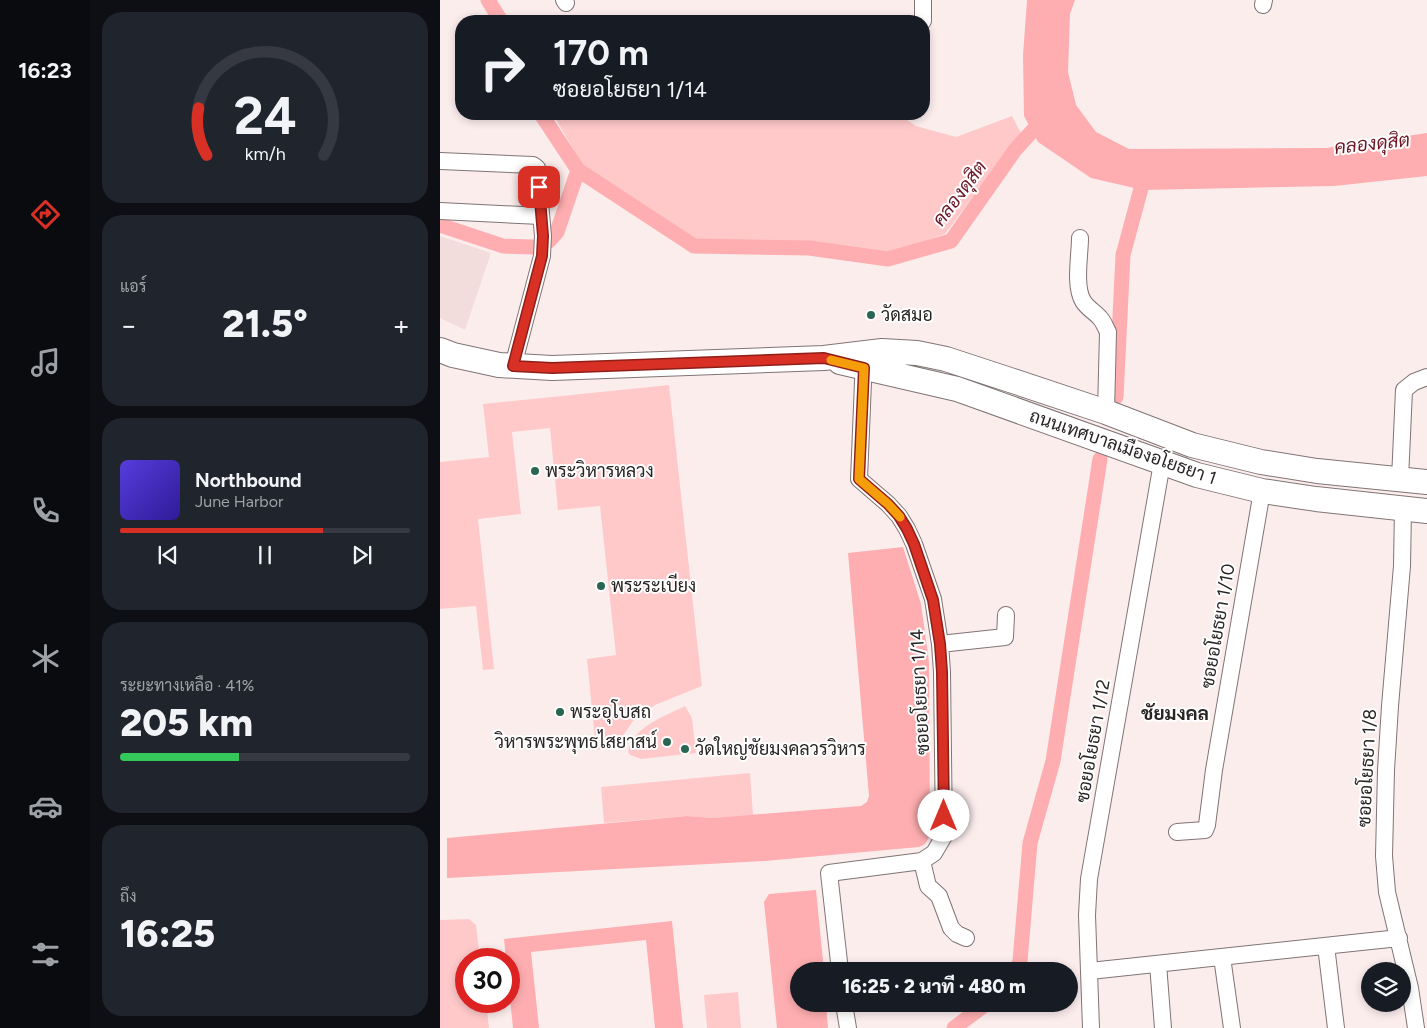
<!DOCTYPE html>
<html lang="th">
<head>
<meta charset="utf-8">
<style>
  body { margin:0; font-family:Figtree,Sarabun,sans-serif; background:#20242c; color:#f1f3f6; height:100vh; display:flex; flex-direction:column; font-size:19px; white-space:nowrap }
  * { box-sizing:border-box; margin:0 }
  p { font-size:16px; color:#9ea1a6 }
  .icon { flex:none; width:28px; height:28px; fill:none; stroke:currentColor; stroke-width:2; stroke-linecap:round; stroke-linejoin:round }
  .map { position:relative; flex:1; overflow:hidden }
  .drawer { display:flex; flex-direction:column; gap:12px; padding:12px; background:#0d0f14; width:350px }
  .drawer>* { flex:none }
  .hud { position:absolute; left:15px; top:15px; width:475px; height:105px; border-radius:20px; box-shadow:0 2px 8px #0003; background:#171b24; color:#f1f3f6; overflow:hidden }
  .controls { position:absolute; left:921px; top:962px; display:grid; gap:10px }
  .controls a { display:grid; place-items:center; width:50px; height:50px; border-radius:50%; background:#171b24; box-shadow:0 2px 8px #0003; font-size:25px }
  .speed { position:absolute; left:15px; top:948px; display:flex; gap:10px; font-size:25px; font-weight:700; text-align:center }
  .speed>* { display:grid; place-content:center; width:65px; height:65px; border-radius:50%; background:#171b24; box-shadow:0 2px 8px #0003; line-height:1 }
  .speed .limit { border:8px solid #d22; background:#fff; color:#111 }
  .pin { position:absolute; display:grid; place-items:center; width:42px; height:42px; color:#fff; margin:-21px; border-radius:10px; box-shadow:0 2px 8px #0006 }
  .me { position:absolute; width:55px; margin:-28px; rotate:0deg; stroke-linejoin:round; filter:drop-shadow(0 0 4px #0008) }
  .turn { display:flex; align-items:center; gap:18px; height:105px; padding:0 15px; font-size:22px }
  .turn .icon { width:65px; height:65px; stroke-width:2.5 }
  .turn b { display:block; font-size:35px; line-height:42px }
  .big { font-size:38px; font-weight:800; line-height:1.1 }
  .drawer .card { flex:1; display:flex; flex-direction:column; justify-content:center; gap:8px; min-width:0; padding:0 18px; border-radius:20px; background:#20242c }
  .drawer .dial { align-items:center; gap:0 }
  .dial svg { height:130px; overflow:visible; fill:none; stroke:#363941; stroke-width:7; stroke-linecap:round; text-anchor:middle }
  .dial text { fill:#f1f3f6; stroke:none }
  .song { display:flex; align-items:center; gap:15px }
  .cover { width:60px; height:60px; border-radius:8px; background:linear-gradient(135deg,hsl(250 70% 55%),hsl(250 70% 35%)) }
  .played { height:5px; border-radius:2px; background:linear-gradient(90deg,#d93025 70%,#363941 70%) }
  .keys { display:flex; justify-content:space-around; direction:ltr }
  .heat { display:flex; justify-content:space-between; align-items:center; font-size:28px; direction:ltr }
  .charge { height:8px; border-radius:4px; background:linear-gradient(90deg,#34c759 41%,#363941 0) }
  .trip { position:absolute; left:350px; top:962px; width:288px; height:50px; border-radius:25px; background:#171b24; box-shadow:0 2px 8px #0003; font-weight:800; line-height:50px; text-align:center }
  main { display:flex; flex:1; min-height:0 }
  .dock { display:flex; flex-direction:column; width:90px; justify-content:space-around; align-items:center; background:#090b0e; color:#9ea1a6 }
  .dock .icon { width:35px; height:35px }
  .dock .active { color:#d93025 }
  .dock b { font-size:22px; color:#f1f3f6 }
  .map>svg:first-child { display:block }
  .built { fill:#f3dcdc }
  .green { fill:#ffc9ca }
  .water { fill:#feaeb0 }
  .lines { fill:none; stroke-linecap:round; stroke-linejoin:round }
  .canal { stroke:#feaeb0; stroke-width:15 }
  .minor-casing { stroke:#807474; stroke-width:18 }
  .secondary-casing { stroke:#807474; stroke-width:26 }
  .minor { stroke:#fff; stroke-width:16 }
  .secondary { stroke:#fff; stroke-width:24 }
  .route-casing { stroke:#8d1f18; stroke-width:12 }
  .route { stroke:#d93025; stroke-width:9 }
  .slow { stroke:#f59e0b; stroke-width:9 }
  .poi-dot { fill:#296550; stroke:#fefefe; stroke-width:2 }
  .labels { text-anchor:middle; stroke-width:4; stroke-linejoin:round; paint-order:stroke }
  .poi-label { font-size:18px; fill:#2a2525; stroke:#fefefe; text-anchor:start }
  .street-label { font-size:18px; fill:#2a2525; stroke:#fefefe }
  .water-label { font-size:19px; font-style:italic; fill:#6d1725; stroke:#fefefe }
  .neighbourhood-label { font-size:19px; font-weight:bold; fill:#2a2525; stroke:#fefefe }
</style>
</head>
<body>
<main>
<nav class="dock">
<b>16:23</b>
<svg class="icon active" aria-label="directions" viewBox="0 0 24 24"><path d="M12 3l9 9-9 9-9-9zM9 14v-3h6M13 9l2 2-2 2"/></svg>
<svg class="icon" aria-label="music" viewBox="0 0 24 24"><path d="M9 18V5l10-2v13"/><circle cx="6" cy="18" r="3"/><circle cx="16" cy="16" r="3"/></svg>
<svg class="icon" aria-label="phone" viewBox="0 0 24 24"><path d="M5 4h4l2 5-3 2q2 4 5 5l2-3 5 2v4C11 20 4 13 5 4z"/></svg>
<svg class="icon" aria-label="climate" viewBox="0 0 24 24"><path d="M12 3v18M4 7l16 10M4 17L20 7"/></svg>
<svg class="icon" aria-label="car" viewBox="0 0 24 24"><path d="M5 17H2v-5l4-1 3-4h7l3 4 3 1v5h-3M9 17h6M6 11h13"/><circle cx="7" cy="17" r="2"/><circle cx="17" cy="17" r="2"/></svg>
<svg class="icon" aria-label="filters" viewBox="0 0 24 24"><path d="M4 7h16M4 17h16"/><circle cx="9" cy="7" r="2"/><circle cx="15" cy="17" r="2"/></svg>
</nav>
<section class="drawer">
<div class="card dial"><svg viewBox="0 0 100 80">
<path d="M14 69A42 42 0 1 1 86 69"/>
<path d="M14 69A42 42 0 0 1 9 40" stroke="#d93025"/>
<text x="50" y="56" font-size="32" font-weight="700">24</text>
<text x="50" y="72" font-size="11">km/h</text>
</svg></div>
<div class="card"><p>แอร์</p>
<div class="heat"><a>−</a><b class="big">21.5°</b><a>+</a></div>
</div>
<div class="card">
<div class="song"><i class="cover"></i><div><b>Northbound</b><p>June Harbor</p></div></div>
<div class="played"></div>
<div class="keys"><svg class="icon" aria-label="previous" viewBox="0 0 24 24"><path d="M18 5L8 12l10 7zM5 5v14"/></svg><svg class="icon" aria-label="pause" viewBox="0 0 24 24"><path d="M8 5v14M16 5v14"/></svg><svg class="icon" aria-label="next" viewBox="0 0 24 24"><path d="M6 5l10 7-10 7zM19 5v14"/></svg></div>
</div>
<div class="card"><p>ระยะทางเหลือ · 41%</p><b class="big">205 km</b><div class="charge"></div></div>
<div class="card"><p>ถึง</p><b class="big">16:25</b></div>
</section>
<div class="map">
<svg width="987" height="1028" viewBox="0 0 987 1028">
  <rect width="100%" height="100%" fill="#fceded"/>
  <path class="built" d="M 0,236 L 51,253 L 25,330 L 0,318 Z"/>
  <path class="green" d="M 113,114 L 458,114 L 476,126 L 516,137 L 572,116 L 581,133 L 505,234 L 448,253 L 371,244 L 257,241 L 143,166 Z
    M 229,385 L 262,686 L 215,705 L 193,721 L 182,737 L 166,748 L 156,750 L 147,659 L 176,655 L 160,506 L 118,510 L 110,428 L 72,432 L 81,514 L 38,519 L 54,669 L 43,670 L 36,606 L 0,609 L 0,462 L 49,457 L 43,404 Z
    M 245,706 L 252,718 L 256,753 L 201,759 L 190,755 L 188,752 C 193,726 224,717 245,706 Z
    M 310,773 L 313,815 L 273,818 L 247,816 L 164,823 L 161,787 Z
    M 29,919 L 36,925 L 40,959 L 26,959 L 26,1001 L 46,1001 L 49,1028 L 0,1028 L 0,920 Z
    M 298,992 L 301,1028 L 267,1028 L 264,995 Z"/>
  <path class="water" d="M 587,0 L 635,0 L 630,14 L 628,72 L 636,105 L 656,132 L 689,149 L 886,148 L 987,133 L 987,176 L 894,186 L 703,190 L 651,178 L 598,142 L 584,116 L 583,55 Z
    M 463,547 L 481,604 L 489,662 L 490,836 L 485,844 L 479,847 L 325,861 L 7,878 L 7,838 L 247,816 L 273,818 L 421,806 L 427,802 L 429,796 L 408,553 Z
    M 376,890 L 384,971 L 359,971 L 359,1004 L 386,1004 L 388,1028 L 337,1028 L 324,902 L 329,894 Z
    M 232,921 L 243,1028 L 215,1028 L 206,940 L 91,952 L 99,1028 L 73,1028 L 69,989 L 69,959 L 66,959 L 64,939 Z"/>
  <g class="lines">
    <path class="canal" d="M 48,0 L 61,21
      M 101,114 L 138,170 L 254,246 L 369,248 L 448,259 L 511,241 L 575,150 L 606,116
      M 0,225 L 63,246 L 93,247
      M 109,241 L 117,232 L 138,170
      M 676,397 L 683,255 L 706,170
      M 576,971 L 580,961 L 590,843 L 613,761 L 660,459
      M 514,1028 L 546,1004"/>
    <defs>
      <path id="minor" d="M 124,0 L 126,3
        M 823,5 L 824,0
        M 483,21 L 483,0
        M 0,161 L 93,165 L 97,168 L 103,236 L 102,256 L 73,366
        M 0,211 L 101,216
        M 640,238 C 640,255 634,286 643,301 C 647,308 655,312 660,318 C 664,322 665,327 668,332 L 666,412
        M 960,479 L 964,390 L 974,382 L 987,377
        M 963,508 L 962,566 L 950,706 L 946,770 L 944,856 L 947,892 L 970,988 L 976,1028
        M 500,644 L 565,637 L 566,615
        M 737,832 L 765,830 L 767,825 L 774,770 L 822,491
        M 482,861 L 488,886 L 499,896 L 511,928 L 517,934 L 526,938
        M 886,946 L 896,1028
        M 782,957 L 792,1028
        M 718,964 L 723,1028
        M 400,971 L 389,873 L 482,861 L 494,853 L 504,836 L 502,672 L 500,644 L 493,599 L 474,544 L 467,529 L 459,516 L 448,504 L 419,479 L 424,358
        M 650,971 L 959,938
        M 404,1004 L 408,1028
        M 651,1028 L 647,915 L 649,879 L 722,463"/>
      <path id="secondary" d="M 0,350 L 13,355 L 59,365 L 112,368 L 384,358 L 442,351 L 477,353 L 506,359 L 570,380 L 666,412 L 752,445 L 821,462 L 877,471 L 987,482
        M 400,362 L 517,389 L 757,475 L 822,491 L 876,499 L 987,511"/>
    </defs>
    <use href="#minor" class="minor-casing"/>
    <use href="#secondary" class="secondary-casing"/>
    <use href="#minor" class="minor"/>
    <use href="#secondary" class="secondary"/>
  </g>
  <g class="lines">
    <defs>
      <path id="route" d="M 99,187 L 103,236 L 102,256 L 73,366 L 112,368 L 384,358 L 424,368 L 419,479 L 448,504 L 459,516 L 467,529 L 474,544 L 493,600 L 500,644 L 502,672 L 504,816"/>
    </defs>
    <use href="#route" class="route-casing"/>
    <use href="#route" class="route"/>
    <path class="slow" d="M 391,360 L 424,368 L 419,479 L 448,504 L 460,517"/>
  </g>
  <g class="poi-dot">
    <circle cx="431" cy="315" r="5"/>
    <circle cx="95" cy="471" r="5"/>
    <circle cx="161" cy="586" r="5"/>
    <circle cx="120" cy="712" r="5"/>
    <circle cx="227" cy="742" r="5"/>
    <circle cx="245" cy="749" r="5"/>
  </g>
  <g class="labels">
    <g class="poi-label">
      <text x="441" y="321">วัดสมอ</text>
      <text x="105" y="477">พระวิหารหลวง</text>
      <text x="171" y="592">พระระเบียง</text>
      <text x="130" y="718">พระอุโบสถ</text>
      <text x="217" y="748" text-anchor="end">วิหารพระพุทธไสยาสน์</text>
      <text x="255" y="755">วัดใหญ่ชัยมงคลวรวิหาร</text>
    </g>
    <g class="street-label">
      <text transform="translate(683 447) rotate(19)" y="6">ถนนเทศบาลเมืองอโยธยา 1</text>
      <text transform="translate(778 626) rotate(-80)" y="6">ซอยอโยธยา 1/10</text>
      <text transform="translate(480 692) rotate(-93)" y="6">ซอยอโยธยา 1/14</text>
      <text transform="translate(653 741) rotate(-80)" y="6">ซอยอโยธยา 1/12</text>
      <text transform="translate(927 768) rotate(-87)" y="6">ซอยอโยธยา 1/8</text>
    </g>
    <g class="water-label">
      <text transform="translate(932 143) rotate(-6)" y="7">คลองดุสิต</text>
      <text transform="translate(519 193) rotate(-53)" y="7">คลองดุสิต</text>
    </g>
    <g class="neighbourhood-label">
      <text x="735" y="720">ชัยมงคล</text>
    </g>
  </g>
</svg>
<div class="controls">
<a><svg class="icon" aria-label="layers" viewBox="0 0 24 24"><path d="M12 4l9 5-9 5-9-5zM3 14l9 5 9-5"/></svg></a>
</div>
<div class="speed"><div class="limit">30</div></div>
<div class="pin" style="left:99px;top:187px;background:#d93025"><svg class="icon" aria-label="arrive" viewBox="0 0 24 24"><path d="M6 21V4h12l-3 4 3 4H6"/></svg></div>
<svg class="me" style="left:504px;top:816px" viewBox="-20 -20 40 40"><circle r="19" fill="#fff"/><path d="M0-13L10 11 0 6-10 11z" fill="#d93025"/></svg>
<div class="trip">16:25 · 2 นาที · 480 m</div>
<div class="hud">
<div class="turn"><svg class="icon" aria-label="right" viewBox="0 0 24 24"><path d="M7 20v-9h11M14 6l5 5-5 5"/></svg><div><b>170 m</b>ซอยอโยธยา 1/14</div></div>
</div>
</div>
</main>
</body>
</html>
